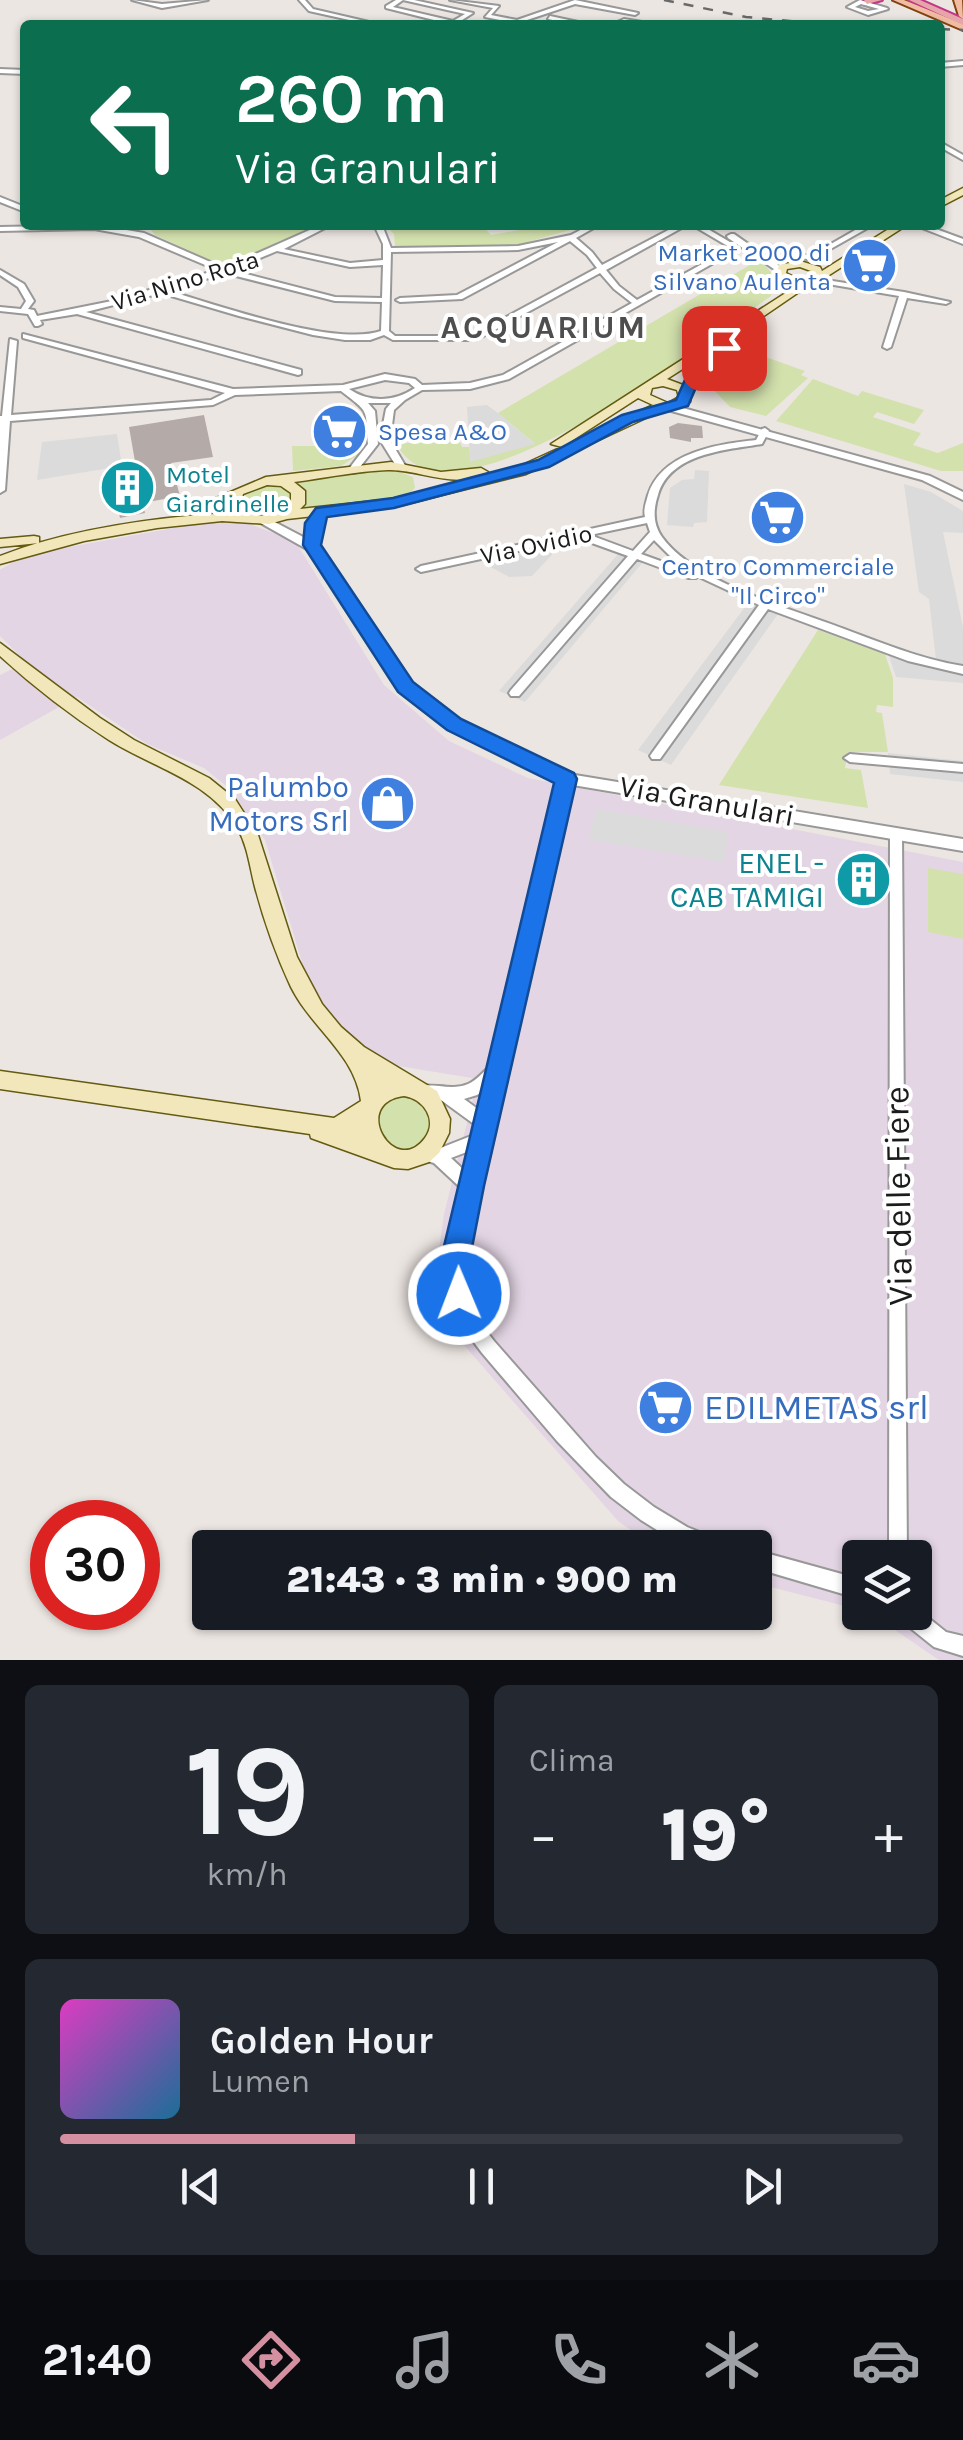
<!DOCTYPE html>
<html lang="it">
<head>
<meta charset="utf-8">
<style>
  body { margin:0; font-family:Karla,sans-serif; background:#242831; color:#f1f3f6; height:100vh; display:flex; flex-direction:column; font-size:38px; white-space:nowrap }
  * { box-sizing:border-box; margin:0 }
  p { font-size:32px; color:#9ea1a6 }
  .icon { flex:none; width:55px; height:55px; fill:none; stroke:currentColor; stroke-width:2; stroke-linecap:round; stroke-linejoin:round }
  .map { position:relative; height:1660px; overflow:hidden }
  .panel { display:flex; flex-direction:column; gap:25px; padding:25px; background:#0d0f14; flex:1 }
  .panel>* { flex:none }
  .hud { position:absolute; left:20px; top:20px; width:925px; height:210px; border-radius:10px; box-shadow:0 2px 8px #0004; background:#0b6e4f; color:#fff; overflow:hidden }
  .buttons { position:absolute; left:842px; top:1540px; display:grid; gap:20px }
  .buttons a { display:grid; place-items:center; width:90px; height:90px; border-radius:10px; background:#171b24; box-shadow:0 2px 8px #0004; font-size:50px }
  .speed { position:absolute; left:30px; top:1500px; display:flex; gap:20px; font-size:50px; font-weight:700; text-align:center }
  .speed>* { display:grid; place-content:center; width:130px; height:130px; border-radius:50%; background:#171b24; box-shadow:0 2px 8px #0004; line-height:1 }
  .speed .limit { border:15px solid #d22; background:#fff; color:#111 }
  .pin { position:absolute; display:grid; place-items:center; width:85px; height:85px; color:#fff; margin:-42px; border-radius:20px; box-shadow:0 5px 15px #0006 }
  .me { position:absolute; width:110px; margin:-55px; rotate:359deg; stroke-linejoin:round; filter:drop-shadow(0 0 8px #0008) }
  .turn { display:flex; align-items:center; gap:35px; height:210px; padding:0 50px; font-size:45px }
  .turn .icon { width:130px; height:130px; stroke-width:2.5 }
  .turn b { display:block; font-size:70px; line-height:85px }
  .big { font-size:75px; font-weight:800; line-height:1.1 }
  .panel .widget { flex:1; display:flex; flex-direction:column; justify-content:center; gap:15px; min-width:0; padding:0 35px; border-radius:15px; background:#242831 }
  .panel .dial { align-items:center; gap:0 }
  .dial b { font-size:130px; line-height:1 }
  .song { display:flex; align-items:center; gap:30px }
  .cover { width:120px; height:120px; border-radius:15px; background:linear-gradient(135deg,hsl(310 70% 55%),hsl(200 70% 35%)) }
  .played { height:10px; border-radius:5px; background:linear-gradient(90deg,#d490a1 35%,#363941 35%) }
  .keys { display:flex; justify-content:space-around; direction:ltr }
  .heat { display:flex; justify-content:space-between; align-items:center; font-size:55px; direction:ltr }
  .panel .tiles { flex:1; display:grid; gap:25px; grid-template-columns:1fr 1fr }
  .widget:last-child { grid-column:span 2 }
  .trip { position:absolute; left:192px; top:1530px; width:580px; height:100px; border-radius:10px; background:#171b24; box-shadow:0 2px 8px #0004; font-weight:800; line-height:100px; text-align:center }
  .tabs { display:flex; height:160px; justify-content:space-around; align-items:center; background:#090b0e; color:#9ea1a6 }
  .tabs .icon { width:70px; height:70px }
  .tabs .on { color:#d490a1 }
  .tabs b { font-size:45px; color:#f1f3f6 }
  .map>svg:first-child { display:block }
  .industrial { fill:#e3d5e4 }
  .grass { fill:#d3e1ad }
  .parking { fill:#dbdbdb }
  .building { fill:#b4aba8 }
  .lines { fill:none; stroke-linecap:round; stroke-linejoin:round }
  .minor-casing { stroke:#989898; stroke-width:4 }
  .tertiary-casing { stroke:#989898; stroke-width:4 }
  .secondary-casing { stroke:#645a10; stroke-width:3 }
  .primary-casing { stroke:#824210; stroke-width:4 }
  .trunk-casing { stroke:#c23787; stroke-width:4 }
  .minor { fill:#fff; fill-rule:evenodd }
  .tertiary { fill:#fff; fill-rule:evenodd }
  .secondary { fill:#f1e7ba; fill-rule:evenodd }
  .primary { fill:#f1bca2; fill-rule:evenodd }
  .trunk { fill:#e6a6a9; fill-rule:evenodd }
  .rail { stroke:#696969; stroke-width:2.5; stroke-dasharray:10 10; stroke-linecap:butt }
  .route { fill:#1a73e8; stroke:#114b97; stroke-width:2.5 }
  .labels { text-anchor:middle; stroke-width:8; stroke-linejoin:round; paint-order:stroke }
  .far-shop-label { font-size:25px; fill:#366cbe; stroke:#fff; text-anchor:end }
  .far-street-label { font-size:25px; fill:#1b1b1b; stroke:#fff }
  .far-culture-label { font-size:25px; fill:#0d838f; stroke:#fff; text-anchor:start }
  .shop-label { font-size:30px; fill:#366cbe; stroke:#fff; text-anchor:end }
  .street-label { font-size:30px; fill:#1b1b1b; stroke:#fff }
  .culture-label { font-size:30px; fill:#0d838f; stroke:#fff; text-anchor:end }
  .far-district-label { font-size:32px; font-weight:bold; letter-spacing:2.5px; fill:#4e4e4e; stroke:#fff }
  .near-street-label { font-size:35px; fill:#1b1b1b; stroke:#fff }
  .near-shop-label { font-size:35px; fill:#366cbe; stroke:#fff; text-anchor:start }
</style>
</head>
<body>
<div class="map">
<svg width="963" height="1660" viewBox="0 0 963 1660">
  <rect width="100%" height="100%" fill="#ece6e2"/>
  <path class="industrial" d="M 212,521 L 241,521 L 295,541 L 384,685 L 449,741 L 528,778 L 963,862 L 963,1660 L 939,1660 L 870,1613 L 915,1612 L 915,1558 L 860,1558 L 860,1610 L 755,1583 L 755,1548 L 655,1547 L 618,1521 L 449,1328 L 439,1297 L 438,1257 L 444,1214 L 478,1079 L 386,1064 L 328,1016 L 308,982 L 265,840 L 230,789 L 204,768 L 147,744 L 77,697 L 0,740 L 0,675 L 26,662 L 0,636 L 0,570 L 25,555 Z"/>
  <path class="grass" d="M 147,225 L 321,225 L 224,267 L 155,235 Z
    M 385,225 L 482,225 L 491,235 L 547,225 L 588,225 L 513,246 L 400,248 L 395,246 L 394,234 Z
    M 760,259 L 775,277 L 771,296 C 714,335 447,547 396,443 L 460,442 L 462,447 L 469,447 L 471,461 L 534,443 L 498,413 Z
    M 743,349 L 805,371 L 801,375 L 808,378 L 766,416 L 730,407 L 711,387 L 714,374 Z
    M 813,379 L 858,396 L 862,391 L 924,410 L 914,424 L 877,412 L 873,417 L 921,433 L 913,445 L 938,453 L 963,443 L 963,471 L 941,471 L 776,421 Z
    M 292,446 L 360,446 L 358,455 L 341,466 L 293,471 Z
    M 391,469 L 413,477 L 415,488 L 408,495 L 298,511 L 290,481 Z
    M 267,485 L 288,490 L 291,504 L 270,515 L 246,511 L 242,497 Z
    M 818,630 L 885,654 L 893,678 L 893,707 L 877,705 L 876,712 L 882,713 L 888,752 L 848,752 L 845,768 L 861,770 L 868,808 L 719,785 Z
    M 928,868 L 963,874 L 963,939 L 928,932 Z
    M376 1123a28 28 0 1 1 56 0a28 28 0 1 1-56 0Z"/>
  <path class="parking" d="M 487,405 L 498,413 L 535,444 L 470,462 L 467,407 Z
    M 117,434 L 122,466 L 37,480 L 42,442 Z
    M 695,470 L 709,471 L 707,522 L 694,523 L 693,527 L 667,525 L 670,488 L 682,480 L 694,479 Z
    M 904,484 L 931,492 L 963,511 L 963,533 L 943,532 L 963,627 L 963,683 L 896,677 L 888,653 L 936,660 L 929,599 L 919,592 Z
    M 563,543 L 532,576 L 509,577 L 480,561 Z
    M 619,553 L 643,562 L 525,702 L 499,691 Z
    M 748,603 L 778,614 L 671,765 L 638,750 Z
    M 888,753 L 963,761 L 963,782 L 890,774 Z
    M 596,809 L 728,832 L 724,862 L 589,840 Z"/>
  <path class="building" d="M 204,415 L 213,457 L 171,463 L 180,496 L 143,503 L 145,513 L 120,518 L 113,484 L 138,479 L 129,427 Z
    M 678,423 L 702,426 L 703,438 L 691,438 L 691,442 L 670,438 L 669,427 Z"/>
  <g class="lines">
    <defs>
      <path id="minor" d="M 132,0 L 162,4 L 208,0 L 162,8 Z
        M 299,0 L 305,0 L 313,9 L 382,25 L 372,25 L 309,11 Z
        M 396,0 L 403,0 L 393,7 L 453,21 L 465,14 L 403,0 L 414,0 L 473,13 L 459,22 L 466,25 L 454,25 L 386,8 L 386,6 Z
        M 450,0 L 499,6 L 491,15 L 517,20 L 575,0 L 638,13 L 635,15 L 575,4 L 524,21 L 537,25 L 526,25 L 485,17 L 493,8 Z
        M 860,0 L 887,8 L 888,9 L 868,15 L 847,7 ZM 861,4 L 879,9 L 868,11 L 855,7 Z
        M 550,16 L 583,23 L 586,25 L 575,25 L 548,19 Z
        M 624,19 L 648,23 L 651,25 L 625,23 L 611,25 Z
        M 963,61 L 963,65 L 940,67 L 940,63 Z
        M 0,69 L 25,70 L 25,74 L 0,73 Z
        M 940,142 L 963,155 L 963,160 L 940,147 Z
        M 0,197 L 25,207 L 25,212 L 0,202 Z
        M 97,225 L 144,233 L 224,268 L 321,225 L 331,225 L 284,249 L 350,263 L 383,260 L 383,244 L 374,225 L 382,225 L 391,248 L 518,246 L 571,235 L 590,225 L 599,225 L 576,238 L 592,252 L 602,265 L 678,225 L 687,225 L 606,270 L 619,286 L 637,300 L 731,248 L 692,225 L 701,225 L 740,248 L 509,379 L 470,389 L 422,390 L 405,400 L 394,410 L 390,440 L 406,467 L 404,469 L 398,469 L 380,440 L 386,409 L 391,403 L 368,403 L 375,411 L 378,444 L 356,472 L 353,473 L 348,470 L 368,444 C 366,407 369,413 341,391 L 235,395 L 213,405 L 10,421 L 5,490 L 0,493 L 0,416 L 2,416 L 10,339 L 17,341 L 11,415 L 211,400 L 225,393 L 23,338 L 23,334 L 233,389 L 343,385 L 385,374 L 415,379 L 422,385 L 470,383 L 503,375 L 632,303 L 614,289 L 600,273 L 476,340 L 393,340 L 384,335 L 370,340 L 345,340 L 313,335 L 239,316 L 161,293 L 86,312 L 301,370 L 301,374 L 298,375 L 77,314 L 40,320 L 42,324 L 38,326 L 35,326 L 28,314 L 0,311 L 0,307 L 21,309 L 26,301 L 18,287 L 0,275 L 0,270 L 24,284 L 34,301 L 28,309 L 34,310 L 37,316 L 112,301 L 217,270 L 139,237 L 94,229 L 0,231 L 0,227 ZM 570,241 L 587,255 L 597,268 L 471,336 L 395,336 L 389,331 L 391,252 L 518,250 L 558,242 L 457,295 L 400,298 L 396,300 L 400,302 L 462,299 ZM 277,251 L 350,267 L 383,265 L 382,298 L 335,297 L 231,270 ZM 224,273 L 335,301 L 382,302 L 381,331 C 335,347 218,305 169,291 ZM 385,380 L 409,383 L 415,388 C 394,402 370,403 349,389 Z
        M 864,225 L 873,225 L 811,260 L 763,249 L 767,247 L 810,256 Z
        M 914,225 L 925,225 L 963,239 L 963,244 Z
        M 731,234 L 734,234 L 784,269 L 777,271 L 728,238 L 727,236 Z
        M 813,278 L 904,292 L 950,302 L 946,304 L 907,298 L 891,347 L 887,349 L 883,347 L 899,296 L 816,282 L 812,280 Z
        M 765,428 L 769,431 L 762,444 C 726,450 670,453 658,495 C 653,510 653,524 662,537 C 694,582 789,608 839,627 C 880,642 919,659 963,666 L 963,674 L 908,661 L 768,609 L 660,759 L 652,759 L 650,756 L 652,753 L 759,605 L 697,576 L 696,578 L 688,578 L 637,559 L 519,696 L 511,696 L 509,693 L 511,690 L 628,556 L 578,538 L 421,572 L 416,569 L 421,566 L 645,517 C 643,509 646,503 648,495 C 662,452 718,444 756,440 L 762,429 ZM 647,523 L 650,532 L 633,551 L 590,535 ZM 654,540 L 675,561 L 691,572 L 641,554 Z
        M 850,754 L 963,764 L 963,772 L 850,762 L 844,758 Z
        M 566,774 L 572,779 L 462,1263 L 477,1319 L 494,1341 L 596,1457 L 624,1484 L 654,1507 L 687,1527 L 722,1541 L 724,1548 L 691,1548 L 673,1540 L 641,1520 L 611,1497 L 557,1441 L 482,1353 L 464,1329 L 446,1263 L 463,1190 L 434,1163 L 417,1158 L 414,1153 L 417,1148 L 422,1146 L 438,1149 L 476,1134 L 478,1127 L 441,1100 L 419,1096 L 417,1091 L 419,1086 C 434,1083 452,1091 468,1084 C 478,1080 484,1070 493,1064 L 560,779 ZM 487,1088 L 482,1112 L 464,1099 L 477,1095 ZM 472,1150 L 467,1173 L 451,1158 Z
        M 896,829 L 900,831 L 902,834 L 907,1558 L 889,1558 L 890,834 L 892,831 Z
        M 755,1550 L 860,1579 L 860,1599 L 755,1568 Z
        M 915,1607 L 946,1632 L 963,1636 L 963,1656 L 934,1647 L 899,1619 L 897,1612 L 915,1612 Z"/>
      <path id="tertiary" d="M 664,405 L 672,405 L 930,476 L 963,492 L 963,500 L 922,480 L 664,409 Z
        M 322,508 L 328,512 L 320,523 L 318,545 L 410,684 L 459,720 L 569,774 L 963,839 L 963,851 L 561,783 L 449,728 L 400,690 L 312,552 L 257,521 L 259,518 L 267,518 L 307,539 L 308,523 L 318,510 Z"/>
      <path id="secondary" d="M 963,188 L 963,195 L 940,207 L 940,200 Z
        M 895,225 L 907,225 L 823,279 L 815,281 L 742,331 L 747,334 L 745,336 C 726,353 690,376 690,402 L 672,410 L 663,410 L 526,474 L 394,507 L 287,519 L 269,524 L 222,521 L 157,528 L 84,541 L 0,564 L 0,556 C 62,532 132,521 198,515 L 191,511 L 193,508 L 266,477 L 391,462 L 441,472 L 481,468 L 488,472 C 457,491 420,469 388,470 C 357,471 325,478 294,482 L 305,491 L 305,504 L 300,509 L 394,499 L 516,468 L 653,405 L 638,398 L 562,447 L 551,444 L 798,285 L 776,276 L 779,265 L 800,261 L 820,267 L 822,271 ZM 800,267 L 811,271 L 813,275 L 798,279 L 786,273 L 787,269 ZM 728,340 L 690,373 L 683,385 L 667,379 ZM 663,386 L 677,390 L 679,397 L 668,403 L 650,395 L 652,388 ZM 267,485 L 281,486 L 291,493 L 291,503 C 275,518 257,521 240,506 L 243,494 ZM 227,502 L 226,506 L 231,513 L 199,515 Z
        M 34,536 L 39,537 L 39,543 L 0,547 L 0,539 Z
        M 0,643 L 100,718 L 134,740 L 209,778 L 235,799 L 258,835 L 297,957 L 322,1004 L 341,1027 L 364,1047 L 437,1091 L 450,1119 L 449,1133 L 439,1153 L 429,1162 L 408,1169 L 394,1168 L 311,1138 L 310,1134 L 0,1089 L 0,1071 L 334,1118 L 361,1101 C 355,1054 312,1029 291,987 C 276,955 264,921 255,887 C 250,868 248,847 238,829 C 210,780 153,768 109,740 C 70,715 34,687 0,656 ZM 404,1096 C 424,1099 438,1120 425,1138 C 395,1179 349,1103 404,1096 Z"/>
      <path id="primary" d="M 893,0 L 904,0 L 963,24 L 963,30 Z
        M 954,0 L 962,0 L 963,19 L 959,16 Z"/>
      <path id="trunk" d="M 864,0 L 882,0 L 867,4 Z
        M 909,0 L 920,0 L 963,19 L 963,25 Z"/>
    </defs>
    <use href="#minor" class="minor-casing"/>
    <use href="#tertiary" class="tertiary-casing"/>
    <use href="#secondary" class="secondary-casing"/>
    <use href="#primary" class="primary-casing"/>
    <use href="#trunk" class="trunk-casing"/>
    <use href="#minor" class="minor"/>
    <use href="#tertiary" class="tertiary"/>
    <use href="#secondary" class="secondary"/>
    <use href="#primary" class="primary"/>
    <use href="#trunk" class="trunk"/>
    <path class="rail" d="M 664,0 L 746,17 L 834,25
      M 940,29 L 963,30"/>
  </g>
  <path class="route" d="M 724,344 L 731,348 L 700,378 L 688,406 L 633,422 L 549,467 L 394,508 L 327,517 L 321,545 L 413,682 L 461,719 L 574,773 L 577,779 L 484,1186 L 469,1263 L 474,1294 L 470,1304 L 459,1309 L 448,1304 L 440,1263 L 554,783 L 447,730 L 398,692 L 303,545 L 305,523 L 316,508 L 393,498 L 538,460 L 622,415 L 676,400 L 688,373 Z"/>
  <defs>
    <symbol id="supermarket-disc" viewBox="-11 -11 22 22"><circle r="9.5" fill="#3f7fe0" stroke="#fff"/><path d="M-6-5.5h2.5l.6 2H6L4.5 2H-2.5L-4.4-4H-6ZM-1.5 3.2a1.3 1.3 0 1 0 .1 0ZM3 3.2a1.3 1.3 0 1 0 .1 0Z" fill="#fff"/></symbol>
    <symbol id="building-disc" viewBox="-11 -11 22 22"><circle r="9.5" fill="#0f9aa8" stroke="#fff"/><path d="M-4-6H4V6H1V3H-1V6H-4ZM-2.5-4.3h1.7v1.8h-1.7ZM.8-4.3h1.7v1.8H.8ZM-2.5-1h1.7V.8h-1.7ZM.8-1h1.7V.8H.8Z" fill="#fff"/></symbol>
    <symbol id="shop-disc" viewBox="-11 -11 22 22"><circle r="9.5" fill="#3f7fe0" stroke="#fff"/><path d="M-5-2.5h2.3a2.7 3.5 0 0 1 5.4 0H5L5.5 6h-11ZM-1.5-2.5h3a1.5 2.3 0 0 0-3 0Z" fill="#fff"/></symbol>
  </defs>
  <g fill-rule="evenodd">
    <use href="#supermarket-disc" x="838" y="234" width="63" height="63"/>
    <use href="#supermarket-disc" x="308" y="400" width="63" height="63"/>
    <use href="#building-disc" x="96" y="456" width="63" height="63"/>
    <use href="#supermarket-disc" x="746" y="486" width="63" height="63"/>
    <use href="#shop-disc" x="356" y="772" width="63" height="63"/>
    <use href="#building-disc" x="832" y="848" width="63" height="63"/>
    <use href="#supermarket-disc" x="634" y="1376" width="63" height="63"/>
  </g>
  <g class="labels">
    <g class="far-shop-label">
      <text x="831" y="261">Market 2000 di<tspan x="831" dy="29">Silvano Aulenta</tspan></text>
      <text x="378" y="440" text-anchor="start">Spesa A&amp;O</text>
      <text x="778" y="575" text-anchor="middle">Centro Commerciale<tspan x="778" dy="29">"Il Circo"</tspan></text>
    </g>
    <g class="far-street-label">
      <text transform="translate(185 280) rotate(-17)" y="9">Via Nino Rota</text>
      <text transform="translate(536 544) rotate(-12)" y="9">Via Ovidio</text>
    </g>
    <g class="far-culture-label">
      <text x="166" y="483">Motel<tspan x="166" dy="29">Giardinelle</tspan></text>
    </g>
    <g class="shop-label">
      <text x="349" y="797">Palumbo<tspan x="349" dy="34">Motors Srl</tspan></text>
    </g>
    <g class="street-label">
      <text transform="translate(707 801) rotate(10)" y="10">Via Granulari</text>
    </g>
    <g class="culture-label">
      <text x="824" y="873">ENEL -<tspan x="824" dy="34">CAB TAMIGI</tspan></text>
    </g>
    <g class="far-district-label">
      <text x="544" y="338">ACQUARIUM</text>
    </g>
    <g class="near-street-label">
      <text transform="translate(898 1196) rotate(-91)" y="12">Via delle Fiere</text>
    </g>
    <g class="near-shop-label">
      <text x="704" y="1419">EDILMETAS srl</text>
    </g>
  </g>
</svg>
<div class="buttons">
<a><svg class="icon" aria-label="layers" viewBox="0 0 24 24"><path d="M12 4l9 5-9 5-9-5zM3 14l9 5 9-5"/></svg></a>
</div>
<div class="speed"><div class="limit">30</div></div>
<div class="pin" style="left:724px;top:348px;background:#d93025"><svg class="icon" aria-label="arrive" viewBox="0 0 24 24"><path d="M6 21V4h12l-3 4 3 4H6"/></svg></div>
<svg class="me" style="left:459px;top:1294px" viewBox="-20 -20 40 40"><circle r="17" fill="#1a73e8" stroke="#fff" stroke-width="3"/><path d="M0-11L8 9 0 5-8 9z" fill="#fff"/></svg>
<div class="trip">21:43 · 3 min · 900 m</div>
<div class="hud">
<div class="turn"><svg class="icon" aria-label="left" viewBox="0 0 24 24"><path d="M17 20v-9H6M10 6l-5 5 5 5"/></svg><div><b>260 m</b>Via Granulari</div></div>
</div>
</div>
<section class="panel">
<div class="tiles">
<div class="widget dial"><b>19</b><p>km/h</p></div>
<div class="widget"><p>Clima</p>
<div class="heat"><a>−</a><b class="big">19°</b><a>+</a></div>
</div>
<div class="widget">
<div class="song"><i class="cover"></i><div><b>Golden Hour</b><p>Lumen</p></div></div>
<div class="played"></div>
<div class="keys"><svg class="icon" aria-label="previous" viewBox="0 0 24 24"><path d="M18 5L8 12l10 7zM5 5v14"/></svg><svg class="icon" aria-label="pause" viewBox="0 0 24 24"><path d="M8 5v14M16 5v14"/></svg><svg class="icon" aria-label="next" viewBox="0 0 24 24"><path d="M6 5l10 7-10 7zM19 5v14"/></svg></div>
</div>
</div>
</section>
<nav class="tabs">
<b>21:40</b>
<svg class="icon on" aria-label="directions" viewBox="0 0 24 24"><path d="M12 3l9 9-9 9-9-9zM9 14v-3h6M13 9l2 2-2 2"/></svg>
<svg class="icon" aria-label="music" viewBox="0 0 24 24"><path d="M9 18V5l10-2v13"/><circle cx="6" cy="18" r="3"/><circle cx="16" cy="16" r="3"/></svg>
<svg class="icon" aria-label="phone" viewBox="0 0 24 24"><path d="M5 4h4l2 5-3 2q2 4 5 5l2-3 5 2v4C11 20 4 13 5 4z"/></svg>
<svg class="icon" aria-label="climate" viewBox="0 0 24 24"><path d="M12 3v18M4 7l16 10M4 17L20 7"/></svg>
<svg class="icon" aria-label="car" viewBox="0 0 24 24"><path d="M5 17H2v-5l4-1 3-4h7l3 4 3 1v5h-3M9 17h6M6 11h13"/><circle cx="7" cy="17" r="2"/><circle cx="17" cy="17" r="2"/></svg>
</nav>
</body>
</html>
